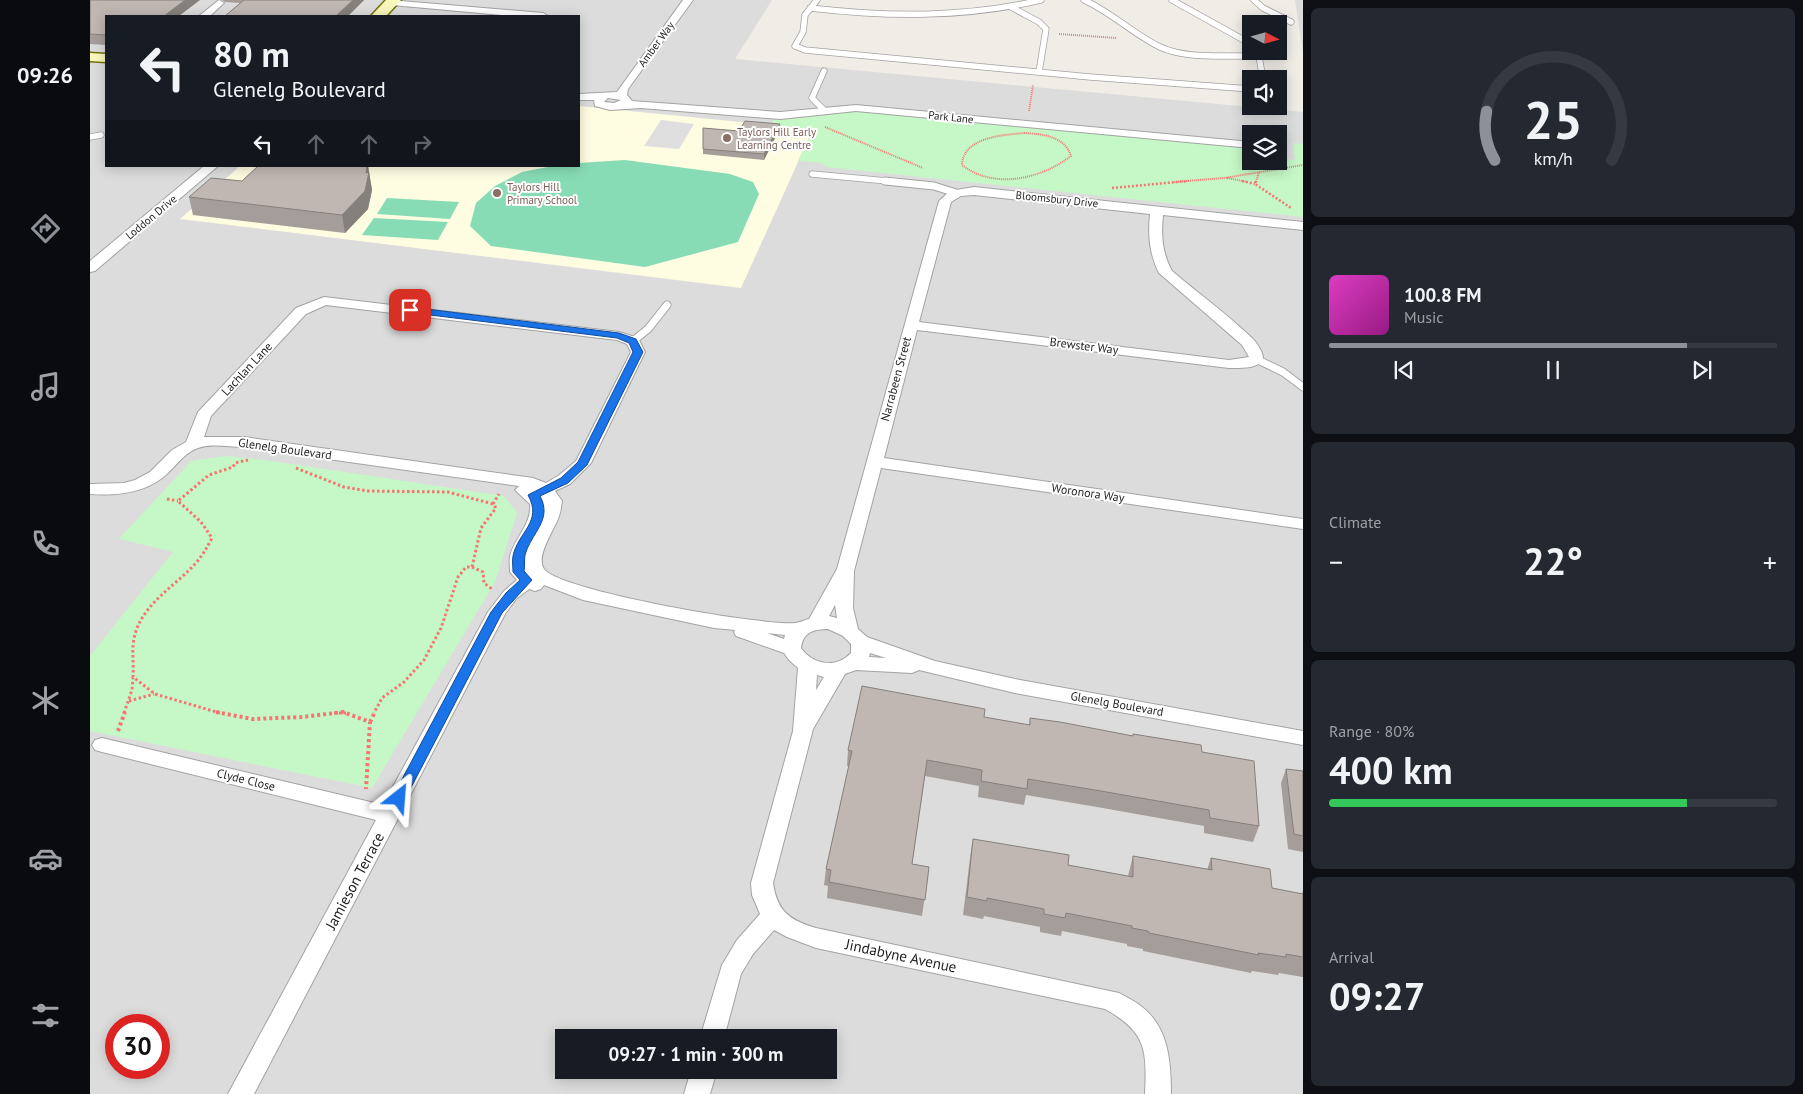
<!DOCTYPE html>
<html lang="en">
<head>
<meta charset="utf-8">
<style>
  body { margin:0; font-family:"PT Sans",sans-serif; background:#242831; color:#f1f3f6; height:100vh; display:flex; flex-direction:column; font-size:19px; white-space:nowrap }
  * { box-sizing:border-box; margin:0 }
  p { font-size:16px; color:#9ea1a6 }
  .icon { flex:none; width:28px; height:28px; fill:none; stroke:currentColor; stroke-width:2; stroke-linecap:round; stroke-linejoin:round }
  .map { position:relative; flex:1; overflow:hidden }
  .details { display:flex; flex-direction:column; gap:8px; padding:8px; background:#0d0f14; width:500px }
  .details>* { flex:none }
  .guide { position:absolute; left:15px; top:15px; width:475px; height:152px; border-radius:0px; box-shadow:0 2px 12px #0003; background:#171b24; color:#f1f3f6; overflow:hidden }
  .needle { width:32px; rotate:96deg }
  .tools { position:absolute; left:1152px; top:15px; display:grid; gap:10px }
  .tools a { display:grid; place-items:center; width:45px; height:45px; border-radius:0px; background:#171b24; box-shadow:0 2px 12px #0003; font-size:25px }
  .speed { position:absolute; left:15px; top:1014px; display:flex; gap:10px; font-size:25px; font-weight:700; text-align:center }
  .speed>* { display:grid; place-content:center; width:65px; height:65px; border-radius:50%; background:#171b24; box-shadow:0 2px 12px #0003; line-height:1 }
  .speed .limit { border:8px solid #d22; background:#fff; color:#111 }
  .pin { position:absolute; display:grid; place-items:center; width:42px; height:42px; color:#fff; margin:-21px; border-radius:10px; box-shadow:0 2px 8px #0006 }
  .me { position:absolute; width:55px; margin:-28px; rotate:28deg; stroke-linejoin:round; filter:drop-shadow(0 0 4px #0008) }
  .turn { display:flex; align-items:center; gap:18px; height:105px; padding:0 25px; font-size:22px }
  .turn .icon { width:65px; height:65px; stroke-width:2.5 }
  .turn b { display:block; font-size:35px; line-height:42px }
  .lanes { display:flex; align-items:center; height:48px; padding:0 25px; background:#0003; justify-content:center; gap:25px; direction:ltr }
  .lanes .off { opacity:.35 }
  .big { font-size:38px; font-weight:700; line-height:1.1 }
  .details .widget { flex:1; display:flex; flex-direction:column; justify-content:center; gap:8px; min-width:0; padding:0 18px; border-radius:8px; background:#242831 }
  .details .dial { align-items:center; gap:0 }
  .dial svg { height:130px; overflow:visible; fill:none; stroke:#363941; stroke-width:7; stroke-linecap:round; text-anchor:middle }
  .dial text { fill:#f1f3f6; stroke:none }
  .song { display:flex; align-items:center; gap:15px }
  .cover { width:60px; height:60px; border-radius:8px; background:linear-gradient(135deg,hsl(310 70% 55%),hsl(310 70% 35%)) }
  .played { height:5px; border-radius:2px; background:linear-gradient(90deg,#8c9099 80%,#363941 80%) }
  .keys { display:flex; justify-content:space-around; direction:ltr }
  .heat { display:flex; justify-content:space-between; align-items:center; font-size:28px; direction:ltr }
  .charge { height:8px; border-radius:4px; background:linear-gradient(90deg,#34c759 80%,#363941 0) }
  .trip { position:absolute; left:465px; top:1029px; width:282px; height:50px; border-radius:0px; background:#171b24; box-shadow:0 2px 12px #0003; font-weight:700; line-height:50px; text-align:center }
  main { display:flex; flex:1; min-height:0 }
  .menu { display:flex; flex-direction:column; width:90px; justify-content:space-around; align-items:center; background:#090b0e; color:#9ea1a6 }
  .menu .icon { width:35px; height:35px }
  .menu .active { color:#8c9099 }
  .menu b { font-size:22px; color:#f1f3f6 }
  .map>svg:first-child { display:block }
  .residential { fill:#dddcdc; fill-rule:evenodd }
  .education { fill:#fefce1 }
  .park { fill:#c5f8c6 }
  .pitch { fill:#87dcb5 }
  .parking { fill:#dfdfdf }
  .lines { fill:none; stroke-linecap:round; stroke-linejoin:round }
  .lane-far1-casing { stroke:#a3a3a3; stroke-width:7 }
  .lane-casing { stroke:#a3a3a3; stroke-width:9 }
  .street-casing { stroke:#a3a3a3; stroke-width:2 }
  .secondary-casing { stroke:#707408; stroke-width:3 }
  .path-far3 { stroke:#f57671; stroke-width:2; stroke-dasharray:1 1; stroke-linecap:butt }
  .path-far2 { stroke:#f57671; stroke-width:2.5; stroke-dasharray:2 2; stroke-linecap:butt }
  .path-far1 { stroke:#f57671; stroke-width:3; stroke-dasharray:2.5 2.5; stroke-linecap:butt }
  .path { stroke:#f57671; stroke-width:4; stroke-dasharray:3 3; stroke-linecap:butt }
  .lane-far1 { stroke:#fff; stroke-width:5.5 }
  .lane { stroke:#fff; stroke-width:7 }
  .street { fill:#fff; fill-rule:evenodd }
  .secondary { fill:#f8f7bc; fill-rule:evenodd }
  .wall { fill:#a59d99 }
  .shaded-wall { fill:#86807d }
  .building { fill:#c0b7b2; stroke:#86807d }
  .route { fill:#1a73e8; stroke:#114b97 }
  .education-dot { fill:#8d6e63; stroke:#fff; stroke-width:2 }
  .labels { text-anchor:middle; stroke-width:4; stroke-linejoin:round; paint-order:stroke }
  .far-street-label { font-size:11px; fill:#1f1f1f; stroke:#fff }
  .far-education-label { font-size:11px; fill:#785e54; stroke:#fff; text-anchor:start }
  .street-label { font-size:12px; fill:#1f1f1f; stroke:#fff }
  .near-street-label { font-size:15px; fill:#1f1f1f; stroke:#fff }
</style>
</head>
<body>
<main>
<nav class="menu">
<b>09:26</b>
<svg class="icon active" aria-label="directions" viewBox="0 0 24 24"><path d="M12 3l9 9-9 9-9-9zM9 14v-3h6M13 9l2 2-2 2"/></svg>
<svg class="icon" aria-label="music" viewBox="0 0 24 24"><path d="M9 18V5l10-2v13"/><circle cx="6" cy="18" r="3"/><circle cx="16" cy="16" r="3"/></svg>
<svg class="icon" aria-label="phone" viewBox="0 0 24 24"><path d="M5 4h4l2 5-3 2q2 4 5 5l2-3 5 2v4C11 20 4 13 5 4z"/></svg>
<svg class="icon" aria-label="climate" viewBox="0 0 24 24"><path d="M12 3v18M4 7l16 10M4 17L20 7"/></svg>
<svg class="icon" aria-label="car" viewBox="0 0 24 24"><path d="M5 17H2v-5l4-1 3-4h7l3 4 3 1v5h-3M9 17h6M6 11h13"/><circle cx="7" cy="17" r="2"/><circle cx="17" cy="17" r="2"/></svg>
<svg class="icon" aria-label="filters" viewBox="0 0 24 24"><path d="M4 7h16M4 17h16"/><circle cx="9" cy="7" r="2"/><circle cx="15" cy="17" r="2"/></svg>
</nav>
<div class="map">
<svg width="1213" height="1094" viewBox="0 0 1213 1094">
  <rect width="100%" height="100%" fill="#f0ece6"/>
  <path class="residential" d="M 0,0 L 682,0 L 645,59 L 1213,112 L 1213,1094 L 0,1094 ZM 16,16 L 489,16 L 489,166 L 16,166 ZM 1161,134 L 1189,134 L 1189,161 L 1161,161 ZM 26,1025 L 69,1025 L 69,1068 L 26,1068 ZM 474,1038 L 739,1038 L 739,1070 L 474,1070 Z
    M 1205,0 L 1213,0 L 1213,53 Z"/>
  <path class="education" d="M 489,106 L 723,129 L 651,288 L 90,219 L 150,166 L 489,166 Z"/>
  <path class="park" d="M 768,111 L 1161,148 L 1161,161 L 1189,161 L 1189,158 L 1205,160 L 1203,143 L 1213,144 L 1213,217 L 736,167 L 731,163 L 708,161 L 723,129 L 681,125 L 684,119 L 712,117 L 735,112 Z
    M 135,456 L 175,460 L 414,496 L 427,513 L 405,582 L 282,788 L 0,731 L 0,656 L 83,552 L 29,539 L 101,461 Z"/>
  <path class="pitch" d="M 535,160 L 640,174 L 663,182 L 669,194 L 648,242 L 555,267 L 401,246 L 380,226 L 386,203 L 405,186 L 432,172 L 463,166 L 489,166 L 489,163 Z
    M 297,198 L 369,202 L 360,219 L 287,214 Z
    M 284,218 L 358,222 L 348,240 L 272,235 Z"/>
  <path class="parking" d="M 571,120 L 604,124 L 589,149 L 554,146 Z"/>
  <g class="lines">
    <defs>
      <path id="lane-far1" d="M 727,0 L 715,15 L 713,32 L 705,46 L 715,50 L 1000,77 L 1161,89
        M 994,0 C 1021,12 1043,34 1070,47 C 1099,60 1137,55 1169,56
        M 1082,0 L 1161,44
        M 1164,0 L 1173,8 L 1201,22
        M 921,7 L 949,22 L 956,29 L 949,72
        M 720,8 C 798,17 874,18 951,0
        M 1168,51 L 1173,79
        M 733,109 L 722,98 L 734,71
        M 0,137 L 11,135
        M 722,174 L 808,182"/>
      <path id="lane" d="M 795,181 L 844,186 L 866,193
        M 543,341 L 558,329 L 577,305
        M 1166,359 L 1193,372 L 1213,387"/>
      <path id="street" d="M 129,0 L 134,3 L 120,16 L 109,16 Z
        M 299,0 L 453,13 L 458,16 L 424,16 L 302,5 L 299,4 Z
        M 593,0 L 603,0 L 538,89 L 537,95 L 542,101 L 690,112 L 766,105 L 1161,142 L 1161,148 L 766,111 L 690,119 L 551,108 L 520,110 L 505,106 L 504,100 L 489,100 L 489,94 L 527,92 ZM 518,98 L 531,100 L 524,103 L 514,102 Z
        M 114,166 L 128,166 L 5,271 L 0,272 L 0,261 Z
        M 884,187 L 1213,222 L 1213,230 L 1073,215 C 1071,235 1072,253 1082,271 C 1108,293 1137,314 1162,338 C 1166,342 1176,355 1172,361 C 1166,369 1148,368 1139,368 L 827,330 L 794,458 L 1213,519 L 1213,529 L 791,468 L 764,571 L 763,608 L 768,629 L 777,637 L 845,661 L 925,679 L 1213,731 L 1213,745 L 925,693 L 829,670 L 822,673 L 766,670 L 755,674 L 723,729 L 683,883 C 687,911 699,920 726,928 L 1029,993 C 1036,997 1045,1001 1052,1007 C 1079,1028 1081,1063 1081,1094 L 1055,1094 C 1057,1049 1056,1032 1015,1009 L 726,948 L 697,937 L 684,930 L 663,954 L 651,974 L 634,1038 L 610,1038 L 632,965 L 647,940 L 670,914 L 662,895 L 661,883 L 703,731 L 708,668 L 699,660 L 694,653 L 646,636 L 644,632 L 645,630 L 624,628 L 493,600 L 454,585 L 451,589 L 445,591 L 439,589 L 426,599 L 415,614 L 164,1094 L 138,1094 L 286,820 L 12,752 L 5,750 L 2,745 L 5,740 L 12,738 L 293,805 L 398,612 L 414,591 L 427,580 L 420,572 C 420,567 419,561 420,556 C 425,537 442,524 440,504 L 425,490 L 429,486 L 154,447 C 139,447 122,443 108,448 C 96,452 88,463 79,472 C 58,493 28,496 0,494 L 0,484 L 34,483 L 45,480 L 60,472 L 82,450 L 96,442 L 108,412 L 206,308 L 234,297 L 529,332 L 548,338 L 555,352 L 501,463 L 480,484 L 465,491 L 472,501 C 471,506 471,511 469,516 C 465,529 445,556 454,569 C 470,591 672,626 705,623 C 709,623 714,620 719,619 L 747,569 L 849,201 L 860,191 ZM 884,195 L 1060,214 C 1058,235 1059,253 1069,273 L 1152,345 L 1159,357 L 1139,360 L 829,322 L 861,202 L 871,196 ZM 236,305 L 527,340 L 537,344 L 541,352 L 486,461 L 468,476 L 456,483 L 443,478 L 154,437 L 114,437 L 121,416 L 216,314 ZM 745,605 L 747,618 L 739,616 ZM 738,629 L 753,636 L 761,644 L 761,653 C 746,669 723,665 711,648 C 713,632 724,629 738,629 ZM 677,633 L 695,635 L 694,639 ZM 780,653 L 796,658 L 779,657 ZM 727,675 L 734,677 L 726,690 Z
        M 601,1070 L 627,1070 L 620,1094 L 594,1094 Z"/>
      <path id="secondary" d="M 296,0 L 311,0 L 296,16 L 281,16 Z
        M 0,53 L 16,54 L 16,62 L 0,61 Z"/>
    </defs>
    <use href="#lane-far1" class="lane-far1-casing"/>
    <use href="#lane" class="lane-casing"/>
    <use href="#street" class="street-casing"/>
    <use href="#secondary" class="secondary-casing"/>
    <path class="path-far3" d="M 969,34 L 1027,38
      M 939,111 L 943,85
      M 735,127 L 833,168
      M 934,133 C 952,134 975,136 981,156 C 951,179 904,190 872,165 C 873,137 913,135 934,133 Z
      M 1137,178 L 1158,182
      M 1084,182 L 1134,178 L 1213,165
      M 1166,182 L 1169,172"/>
    <path class="path-far2" d="M 1152,181 L 1165,184
      M 1166,181 L 1165,184 L 1201,208
      M 1022,188 L 1098,181"/>
    <path class="path-far1" d="M 206,468 L 254,487 L 278,491 L 358,492 L 403,504 L 406,508 L 391,528 L 382,567 L 376,567 L 368,577 L 351,628 L 334,660 L 314,682 L 292,698 L 284,713
      M 77,499 L 88,501
      M 403,504 L 409,494
      M 382,567 L 393,572 L 394,583 L 402,589
      M 39,701 L 64,694
      M 34,713 L 42,690 L 43,678
      M 130,713 L 65,694 L 43,677 C 44,663 41,648 45,634 C 54,603 84,587 105,564 C 112,556 117,548 122,538 L 111,522 L 88,501 L 119,475 L 143,467 L 145,463 L 158,460
      M 244,713 L 256,713"/>
    <path class="path" d="M 126,712 L 162,719 L 213,717 L 253,712 L 280,722 L 276,789
      M 280,722 L 285,712
      M 28,731 L 35,712"/>
    <use href="#lane-far1" class="lane-far1"/>
    <use href="#lane" class="lane"/>
    <use href="#street" class="street"/>
    <use href="#secondary" class="secondary"/>
  </g>
  <path class="wall" d="M 0,0 L 16,16 L 16,45 L 0,44 Z
    M 132,0 L 274,0 L 258,16 L 135,16 L 150,3 L 135,2 Z
    M 613,128 L 649,131 L 689,130 L 674,160 L 613,154 Z
    M 168,166 L 278,166 L 282,190 L 278,209 L 255,233 L 103,215 L 99,197 L 152,181 Z
    M 894,717 L 939,725 L 940,718 L 1112,752 L 1169,826 L 1163,842 L 1114,833 L 1114,826 L 1007,807 L 936,795 L 934,805 L 888,797 L 889,786 L 835,776 L 822,864 L 839,867 L 832,916 L 737,898 L 738,886 L 734,885 L 736,869 L 759,766 L 757,766 L 758,750 Z
    M 1196,769 L 1213,771 L 1213,852 L 1198,849 L 1191,783 Z
    M 883,839 L 978,865 L 1038,876 L 1043,856 L 1117,870 L 1121,858 L 1182,888 L 1212,894 L 1213,890 L 1213,977 L 1189,973 L 1188,975 L 1162,971 L 1161,973 L 1053,951 L 1053,949 L 1037,946 L 1037,944 L 972,931 L 971,936 L 950,932 L 950,927 L 894,916 L 893,919 L 873,915 L 880,858 Z"/>
  <path class="shaded-wall" d="M 95,0 L 110,0 L 89,16 L 74,16 Z
    M 263,0 L 274,0 L 258,16 L 246,16 Z
    M 690,124 L 689,130 L 674,160 L 674,154 Z
    M 277,166 L 278,166 L 282,190 L 278,209 L 255,233 L 252,215 L 276,173 Z"/>
  <path class="building" d="M 0,0 L 95,0 L 74,16 L 16,16 L 16,35 L 0,34 Z
    M 154,0 L 263,0 L 246,16 L 135,16 Z
    M 655,121 L 690,124 L 674,154 L 613,149 L 613,128 L 649,131 Z
    M 168,166 L 277,166 L 276,173 L 279,172 L 275,191 L 252,215 L 99,197 L 121,178 L 152,181 Z
    M 772,686 L 895,709 L 894,717 L 940,725 L 940,718 L 970,722 L 1043,736 L 1043,734 L 1111,745 L 1112,752 L 1164,761 L 1169,826 L 1120,818 L 1119,810 L 1011,791 L 938,779 L 937,789 L 891,781 L 892,770 L 837,760 L 822,864 L 839,867 L 835,900 L 739,882 L 741,870 L 736,869 L 762,751 L 758,750 Z
    M 1196,769 L 1213,771 L 1213,836 L 1204,834 Z
    M 883,839 L 979,855 L 978,865 L 1043,877 L 1043,856 L 1122,870 L 1121,858 L 1180,869 L 1182,888 L 1213,894 L 1213,957 L 1196,954 L 1196,957 L 1168,953 L 1169,955 L 1059,933 L 1058,931 L 1042,928 L 1042,926 L 976,913 L 975,918 L 954,914 L 954,909 L 897,898 L 897,901 L 877,897 Z"/>
  <path class="route" d="M 320,307 L 529,333 L 546,339 L 553,352 L 497,465 L 478,483 L 450,496 C 463,520 441,533 435,555 C 434,560 435,566 434,571 L 442,580 L 412,613 L 314,801 L 309,803 L 304,801 L 302,798 L 401,612 L 416,593 L 430,580 L 423,572 C 423,567 422,561 423,556 C 428,532 453,522 438,495 L 471,478 L 488,462 L 543,352 L 539,343 L 527,338 L 316,312 L 316,308 Z"/>
  <g class="education-dot">
    <circle cx="637" cy="138" r="5"/>
    <circle cx="407" cy="193" r="5"/>
  </g>
  <g class="labels">
    <g class="far-street-label">
      <text transform="translate(566 44) rotate(-54)" y="4">Amber Way</text>
      <text transform="translate(861 117) rotate(6)" y="4">Park Lane</text>
      <text transform="translate(967 199) rotate(6)" y="4">Bloomsbury Drive</text>
      <text transform="translate(61 217) rotate(-40)" y="4">Loddon Drive</text>
    </g>
    <g class="far-education-label">
      <text x="647" y="136">Taylors Hill Early<tspan x="647" dy="13">Learning Centre</tspan></text>
      <text x="417" y="191">Taylors Hill<tspan x="417" dy="13">Primary School</tspan></text>
    </g>
    <g class="street-label">
      <text transform="translate(994 346) rotate(7)" y="4">Brewster Way</text>
      <text transform="translate(157 369) rotate(-47)" y="4">Lachlan Lane</text>
      <text transform="translate(806 379) rotate(-75)" y="4">Narrabeen Street</text>
      <text transform="translate(195 449) rotate(8)" y="4">Glenelg Boulevard</text>
      <text transform="translate(998 493) rotate(8)" y="4">Woronora Way</text>
      <text transform="translate(1027 704) rotate(10)" y="4">Glenelg Boulevard</text>
      <text transform="translate(156 780) rotate(14)" y="4">Clyde Close</text>
    </g>
    <g class="near-street-label">
      <text transform="translate(265 881) rotate(-62)" y="5">Jamieson Terrace</text>
      <text transform="translate(811 956) rotate(12)" y="5">Jindabyne Avenue</text>
    </g>
  </g>
</svg>
<div class="tools">
<a><svg class="needle" viewBox="-14 -14 28 28"><path d="M0-13l5 13h-10z" fill="#e53935"/><path d="M0 13l5-13h-10z" fill="#9ea1a6"/></svg></a>
<a><svg class="icon" aria-label="sound" viewBox="0 0 24 24"><path d="M4 9h4l5-4v14l-5-4H4zM17 9q2 3 0 6"/></svg></a>
<a><svg class="icon" aria-label="layers" viewBox="0 0 24 24"><path d="M12 4l9 5-9 5-9-5zM3 14l9 5 9-5"/></svg></a>
</div>
<div class="speed"><div class="limit">30</div></div>
<div class="pin" style="left:320px;top:310px;background:#d93025"><svg class="icon" aria-label="arrive" viewBox="0 0 24 24"><path d="M6 21V4h12l-3 4 3 4H6"/></svg></div>
<svg class="me" style="left:309px;top:798px" viewBox="-20 -20 40 40"><path d="M0-17L14 15 0 8-14 15z" fill="#1a73e8" stroke="#fff" stroke-width="4"/></svg>
<div class="trip">09:27 · 1 min · 300 m</div>
<div class="guide">
<div class="turn"><svg class="icon" aria-label="left" viewBox="0 0 24 24"><path d="M17 20v-9H6M10 6l-5 5 5 5"/></svg><div><b>80 m</b>Glenelg Boulevard</div></div>
<div class="lanes"><svg class="icon" aria-label="left" viewBox="0 0 24 24"><path d="M17 20v-9H6M10 6l-5 5 5 5"/></svg><svg class="icon off" aria-label="ahead" viewBox="0 0 24 24"><path d="M12 20V5M6 11l6-6 6 6"/></svg><svg class="icon off" aria-label="ahead" viewBox="0 0 24 24"><path d="M12 20V5M6 11l6-6 6 6"/></svg><svg class="icon off" aria-label="right" viewBox="0 0 24 24"><path d="M7 20v-9h11M14 6l5 5-5 5"/></svg></div>
</div>
</div>
<section class="details">
<div class="widget dial"><svg viewBox="0 0 100 80">
<path d="M14 69A42 42 0 1 1 86 69"/>
<path d="M14 69A42 42 0 0 1 9 39" stroke="#8c9099"/>
<text x="50" y="56" font-size="32" font-weight="700">25</text>
<text x="50" y="72" font-size="11">km/h</text>
</svg></div>
<div class="widget">
<div class="song"><i class="cover"></i><div><b>100.8 FM</b><p>Music</p></div></div>
<div class="played"></div>
<div class="keys"><svg class="icon" aria-label="previous" viewBox="0 0 24 24"><path d="M18 5L8 12l10 7zM5 5v14"/></svg><svg class="icon" aria-label="pause" viewBox="0 0 24 24"><path d="M8 5v14M16 5v14"/></svg><svg class="icon" aria-label="next" viewBox="0 0 24 24"><path d="M6 5l10 7-10 7zM19 5v14"/></svg></div>
</div>
<div class="widget"><p>Climate</p>
<div class="heat"><a>−</a><b class="big">22°</b><a>+</a></div>
</div>
<div class="widget"><p>Range · 80%</p><b class="big">400 km</b><div class="charge"></div></div>
<div class="widget"><p>Arrival</p><b class="big">09:27</b></div>
</section>
</main>
</body>
</html>
